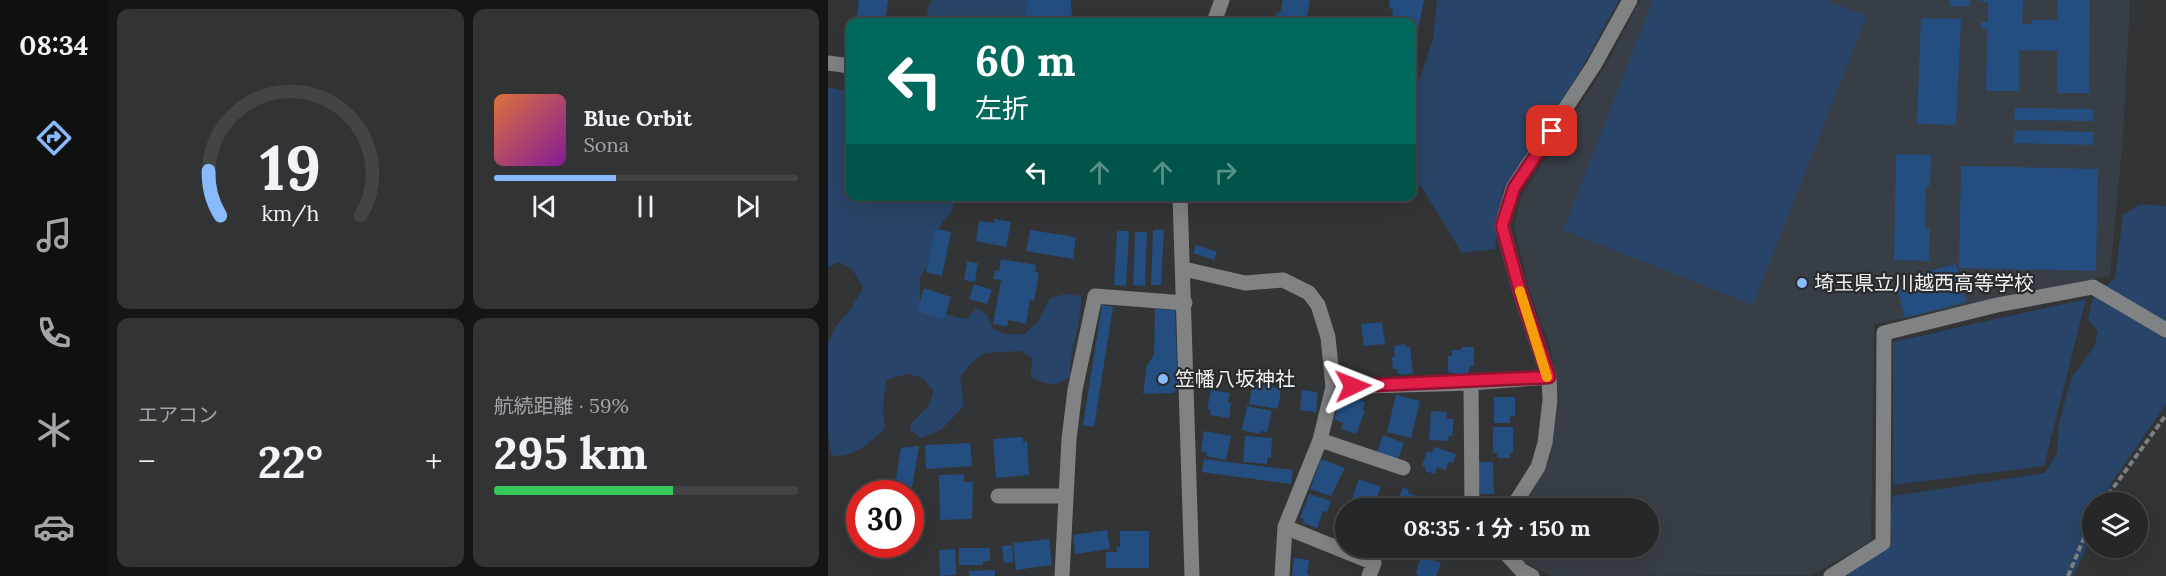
<!DOCTYPE html>
<html lang="ja">
<head>
<meta charset="utf-8">
<style>
  body { margin:0; font-family:Lora,"Noto Sans JP",serif; background:#323334; color:#f1f3f6; height:100vh; display:flex; flex-direction:column; font-size:22px; white-space:nowrap }
  * { box-sizing:border-box; margin:0 }
  p { font-size:20px; color:#a4a5a8 }
  .icon { flex:none; width:33px; height:33px; fill:none; stroke:currentColor; stroke-width:2; stroke-linecap:round; stroke-linejoin:round }
  .map { position:relative; flex:1; overflow:hidden }
  .drawer { display:flex; flex-direction:column; gap:9px; padding:9px; background:#151516; width:720px }
  .drawer>* { flex:none }
  .guide { position:absolute; left:18px; top:18px; width:570px; height:183px; border-radius:12px; box-shadow:0 6px 24px #0002,0 0 0 2px #424445; background:#00695c; color:#fff; overflow:hidden }
  .tools { position:absolute; left:1254px; top:492px; display:grid; gap:12px }
  .tools a { display:grid; place-items:center; width:66px; height:66px; border-radius:50%; background:#262728; box-shadow:0 6px 24px #0002,0 0 0 2px #424445; font-size:30px }
  .speed { position:absolute; left:18px; top:480px; display:flex; gap:12px; font-size:30px; font-weight:700; text-align:center }
  .speed>* { display:grid; place-content:center; width:78px; height:78px; border-radius:50%; background:#262728; box-shadow:0 6px 24px #0002,0 0 0 2px #424445; line-height:1 }
  .speed .limit { border:9px solid #d22; background:#fff; color:#111 }
  .pin { position:absolute; display:grid; place-items:center; width:51px; height:51px; color:#fff; margin:-26px; border-radius:12px; box-shadow:0 3px 9px #0006 }
  .me { position:absolute; width:66px; margin:-33px; rotate:88deg; stroke-linejoin:round; filter:drop-shadow(0 0 4px #0008) }
  .turn { display:flex; align-items:center; gap:21px; height:126px; padding:0 30px; font-size:27px }
  .turn .icon { width:78px; height:78px; stroke-width:2.5 }
  .turn b { display:block; font-size:42px; line-height:51px }
  .lanes { display:flex; align-items:center; height:57px; padding:0 30px; background:#0003; justify-content:center; gap:30px; direction:ltr }
  .lanes .off { opacity:.35 }
  .big { font-size:45px; font-weight:700; line-height:1.1 }
  .drawer .widget { flex:1; display:flex; flex-direction:column; justify-content:center; gap:9px; min-width:0; padding:0 21px; border-radius:12px; background:#323334 }
  .drawer .dial { align-items:center; gap:0 }
  .dial svg { height:156px; overflow:visible; fill:none; stroke:#424445; stroke-width:7; stroke-linecap:round; text-anchor:middle }
  .dial text { fill:#f1f3f6; stroke:none }
  .song { display:flex; align-items:center; gap:18px }
  .cover { width:72px; height:72px; border-radius:9px; background:linear-gradient(135deg,hsl(20 70% 55%),hsl(290 70% 35%)) }
  .played { height:6px; border-radius:3px; background:linear-gradient(90deg,#88bafc 40%,#424445 40%) }
  .keys { display:flex; justify-content:space-around; direction:ltr }
  .heat { display:flex; justify-content:space-between; align-items:center; font-size:33px; direction:ltr }
  .charge { height:9px; border-radius:4px; background:linear-gradient(90deg,#34c759 59%,#424445 0) }
  .drawer .tiles { flex:1; display:grid; gap:9px; grid-template-columns:repeat(2,1fr) }
  .trip { position:absolute; left:507px; top:498px; width:324px; height:60px; border-radius:30px; background:#262728; box-shadow:0 6px 24px #0002,0 0 0 2px #424445; font-weight:700; line-height:60px; text-align:center }
  main { display:flex; flex:1; min-height:0 }
  .menu { display:flex; flex-direction:column; width:108px; justify-content:space-around; align-items:center; background:#0f1010; color:#a4a5a8 }
  .menu .icon { width:42px; height:42px }
  .menu .selected { color:#88bafc }
  .menu b { font-size:27px; color:#f1f3f6 }
  .map>svg:first-child { display:block }
  .built { fill:#383e45 }
  .green { fill:#284468 }
  .building { fill:#244d80 }
  .lines { fill:none; stroke-linecap:round; stroke-linejoin:round }
  .path { stroke:#7d7e80; stroke-width:4; stroke-dasharray:6 3; stroke-linecap:butt }
  .minor { stroke:#818283; stroke-width:15 }
  .route-casing { stroke:#92132f; stroke-width:15 }
  .route { stroke:#e11d48; stroke-width:10 }
  .slow { stroke:#f59e0b; stroke-width:10 }
  .poi-dot { fill:#88bafc; stroke:#292a2c; stroke-width:2 }
  .labels { text-anchor:middle; stroke-width:4.5; stroke-linejoin:round; paint-order:stroke }
  .poi-label { font-size:20px; fill:#f0f1f3; stroke:#292a2c; text-anchor:start }
</style>
</head>
<body>
<main>
<nav class="menu">
<b>08:34</b>
<svg class="icon selected" aria-label="directions" viewBox="0 0 24 24"><path d="M12 3l9 9-9 9-9-9zM9 14v-3h6M13 9l2 2-2 2"/></svg>
<svg class="icon" aria-label="music" viewBox="0 0 24 24"><path d="M9 18V5l10-2v13"/><circle cx="6" cy="18" r="3"/><circle cx="16" cy="16" r="3"/></svg>
<svg class="icon" aria-label="phone" viewBox="0 0 24 24"><path d="M5 4h4l2 5-3 2q2 4 5 5l2-3 5 2v4C11 20 4 13 5 4z"/></svg>
<svg class="icon" aria-label="climate" viewBox="0 0 24 24"><path d="M12 3v18M4 7l16 10M4 17L20 7"/></svg>
<svg class="icon" aria-label="car" viewBox="0 0 24 24"><path d="M5 17H2v-5l4-1 3-4h7l3 4 3 1v5h-3M9 17h6M6 11h13"/><circle cx="7" cy="17" r="2"/><circle cx="17" cy="17" r="2"/></svg>
</nav>
<section class="drawer">
<div class="tiles">
<div class="widget dial"><svg viewBox="0 0 100 80">
<path d="M14 69A42 42 0 1 1 86 69"/>
<path d="M14 69A42 42 0 0 1 8 46" stroke="#88bafc"/>
<text x="50" y="56" font-size="32" font-weight="700">19</text>
<text x="50" y="72" font-size="11">km/h</text>
</svg></div>
<div class="widget">
<div class="song"><i class="cover"></i><div><b>Blue Orbit</b><p>Sona</p></div></div>
<div class="played"></div>
<div class="keys"><svg class="icon" aria-label="previous" viewBox="0 0 24 24"><path d="M18 5L8 12l10 7zM5 5v14"/></svg><svg class="icon" aria-label="pause" viewBox="0 0 24 24"><path d="M8 5v14M16 5v14"/></svg><svg class="icon" aria-label="next" viewBox="0 0 24 24"><path d="M6 5l10 7-10 7zM19 5v14"/></svg></div>
</div>
<div class="widget"><p>エアコン</p>
<div class="heat"><a>−</a><b class="big">22°</b><a>+</a></div>
</div>
<div class="widget"><p>航続距離 · 59%</p><b class="big">295 km</b><div class="charge"></div></div>
</div>
</section>
<div class="map">
<svg width="1338" height="576" viewBox="0 0 1338 576">
  <rect width="100%" height="100%" fill="#333436"/>
  <path class="built" d="M 812,0 L 1302,0 L 1295,138 L 1282,276 L 1046,324 L 1043,541 L 984,575 L 724,576 L 694,561 L 688,548 L 820,548 L 820,508 L 696,508 L 722,458 L 731,399 L 723,349 L 701,290 L 686,225 L 693,197 L 781,60 Z"/>
  <path class="green" d="M 104,0 L 217,0 L 212,9 L 216,22 L 101,22 L 99,10 Z
    M 609,0 L 791,0 L 750,75 L 675,190 L 667,249 L 634,253 L 593,186 L 584,183 L 584,91 L 588,89 L 605,39 Z
    M 825,0 L 997,0 L 1039,16 L 925,305 L 735,230 Z
    M 0,87 L 22,92 L 22,196 L 128,197 L 123,213 L 114,222 L 100,265 L 92,277 L 92,308 L 138,319 L 149,308 L 159,315 L 165,329 L 177,334 L 197,334 L 211,320 L 222,298 L 238,294 L 253,296 C 254,324 241,349 242,377 C 228,387 217,385 203,377 L 204,358 L 193,351 L 157,353 L 145,361 L 132,377 L 136,406 L 113,430 L 93,438 L 83,431 L 82,425 L 101,405 L 105,391 L 95,378 L 79,374 L 58,380 L 55,409 L 57,429 C 42,442 24,460 3,455 L 0,433 L 0,344 L 8,326 L 22,310 L 35,288 L 25,270 L 10,262 L 0,267 Z
    M 1312,204 L 1338,206 L 1338,404 L 1284,482 L 1277,502 L 1264,502 L 1264,536 L 1245,576 L 1018,576 L 1064,544 L 1062,518 L 1065,496 L 1217,473 L 1229,453 L 1231,423 L 1243,379 L 1267,345 L 1270,332 L 1260,319 L 1265,297 L 1287,278 L 1295,215 Z
    M 1258,299 L 1216,466 L 1065,485 L 1065,342 Z"/>
  <path class="building" d="M 31,0 L 60,0 L 57,22 L 28,22 Z
    M 200,0 L 243,0 L 244,18 L 241,22 L 196,22 Z
    M 455,0 L 482,0 L 478,22 L 447,22 L 449,12 L 452,13 Z
    M 562,0 L 596,0 L 587,44 L 584,43 L 584,22 L 558,22 L 558,20 L 563,21 L 565,9 L 561,8 Z
    M 1122,0 L 1142,0 L 1142,6 L 1122,6 Z
    M 1148,0 L 1195,0 L 1194,24 L 1204,24 L 1203,20 L 1229,20 L 1230,0 L 1262,0 L 1261,93 L 1229,93 L 1229,51 L 1191,50 L 1191,91 L 1158,91 L 1159,29 L 1153,29 L 1153,22 L 1160,22 L 1160,2 Z
    M 1093,18 L 1133,19 L 1128,125 L 1089,124 Z
    M 1187,108 L 1265,109 L 1265,121 L 1186,120 Z
    M 1187,130 L 1265,132 L 1265,145 L 1186,143 Z
    M 1068,154 L 1103,155 L 1102,186 L 1098,186 L 1097,229 L 1102,229 L 1101,261 L 1066,260 Z
    M 1133,166 L 1270,169 L 1268,271 L 1131,268 Z
    M 166,219 L 183,222 L 178,247 L 148,241 L 151,221 L 166,223 Z
    M 107,229 L 123,232 L 114,276 L 98,272 Z
    M 202,230 L 248,237 L 245,259 L 198,251 Z
    M 325,230 L 336,230 L 333,285 L 323,285 Z
    M 289,231 L 301,231 L 298,286 L 286,285 Z
    M 307,232 L 319,232 L 317,286 L 305,285 Z
    M 368,245 L 389,252 L 386,260 L 365,253 Z
    M 173,259 L 208,265 L 207,272 L 211,273 L 206,301 L 202,300 L 198,324 L 180,320 L 179,326 L 165,324 L 173,280 L 165,279 L 167,270 L 171,271 Z
    M 139,261 L 150,263 L 147,282 L 136,280 Z
    M 1128,264 L 1138,302 L 1077,318 L 1067,280 Z
    M 146,284 L 164,290 L 159,304 L 141,299 Z
    M 96,288 L 123,297 L 116,320 L 89,311 Z
    M 274,305 L 285,307 L 266,427 L 255,425 Z
    M 327,309 L 347,310 L 350,389 L 344,393 L 315,394 L 319,365 L 326,355 Z
    M 554,322 L 557,344 L 536,346 L 533,324 Z
    M 577,344 L 578,347 L 582,347 L 585,373 L 574,375 L 570,373 L 569,369 L 565,369 L 564,357 L 567,357 L 566,346 Z
    M 633,347 L 646,347 L 646,366 L 642,366 L 639,376 L 620,372 L 620,356 L 624,356 L 624,350 L 633,350 Z
    M 425,382 L 453,389 L 450,409 L 421,404 Z
    M 383,390 L 402,393 L 400,402 L 403,403 L 401,418 L 382,415 L 383,410 L 379,409 Z
    M 474,390 L 490,392 L 488,412 L 472,410 Z
    M 515,394 L 537,402 L 534,410 L 537,411 L 528,434 L 513,429 L 515,423 L 506,419 Z
    M 568,395 L 592,401 L 583,438 L 559,432 Z
    M 666,397 L 687,397 L 687,416 L 682,416 L 682,423 L 666,423 Z
    M 419,406 L 444,411 L 439,432 L 433,431 L 432,434 L 414,430 Z
    M 603,411 L 619,412 L 618,419 L 626,419 L 624,436 L 621,436 L 620,441 L 601,440 Z
    M 665,427 L 685,427 L 685,453 L 682,453 L 682,458 L 669,458 L 669,453 L 665,453 Z
    M 376,431 L 403,436 L 398,460 L 378,456 L 379,453 L 373,451 Z
    M 555,435 L 576,443 L 570,459 L 549,452 Z
    M 417,436 L 444,438 L 443,458 L 440,457 L 439,464 L 415,462 Z
    M 195,437 L 195,442 L 199,441 L 201,475 L 168,478 L 165,439 Z
    M 142,443 L 144,466 L 98,469 L 97,445 Z
    M 91,446 L 84,487 L 67,484 L 73,448 Z
    M 606,447 L 628,454 L 625,463 L 620,462 L 618,470 L 609,467 L 607,474 L 597,471 L 598,467 L 594,466 L 599,451 L 604,453 Z
    M 376,459 L 465,470 L 463,484 L 374,472 Z
    M 493,459 L 517,468 L 503,496 L 482,489 Z
    M 648,462 L 665,462 L 666,494 L 652,494 L 652,487 L 648,487 Z
    M 136,474 L 136,482 L 145,482 L 144,519 L 112,520 L 111,475 Z
    M 531,479 L 553,487 L 545,508 L 526,506 L 528,500 L 524,499 Z
    M 575,487 L 581,490 L 580,493 L 595,498 L 591,508 L 567,508 Z
    M 481,494 L 503,501 L 499,512 L 495,511 L 489,528 L 475,523 L 476,519 L 472,518 Z
    M 517,516 L 518,517 L 518,544 L 509,542 Z
    M 279,530 L 282,549 L 247,554 L 245,535 Z
    M 292,531 L 321,531 L 321,568 L 278,568 L 278,552 L 289,552 L 288,547 L 292,547 Z
    M 221,539 L 224,565 L 188,570 L 185,543 Z
    M 184,545 L 185,562 L 176,563 L 174,546 Z
    M 131,548 L 162,548 L 162,561 L 155,561 L 155,565 L 131,565 Z
    M 559,548 L 584,548 L 581,556 Z
    M 598,548 L 621,548 L 618,559 L 596,552 Z
    M 127,549 L 128,575 L 112,576 L 111,550 Z
    M 593,556 L 613,563 L 608,576 L 590,576 L 588,573 Z
    M 466,558 L 481,560 L 479,574 L 483,576 L 464,576 Z
    M 167,570 L 167,576 L 141,576 L 141,571 Z"/>
  <g class="lines">
    <path class="path" d="M 1275,502 L 1338,415
      M 1240,576 L 1264,519"/>
    <path class="minor" d="M 386,22 L 394,0
      M 0,63 L 22,66
      M 352,196 L 364,576
      M 356,269 L 417,283 L 455,280 L 481,293 L 490,305 L 500,337 L 505,387 L 492,440 L 457,527 L 546,563 L 541,576
      M 643,383 L 721,377
      M 505,387 L 643,383 L 644,508
      M 492,440 L 575,468
      M 170,496 L 237,496
      M 684,508 L 710,467 L 717,443 L 722,400 L 721,377 L 694,298 L 674,226 L 685,188 L 766,65 L 802,0
      M 673,548 L 693,570 L 704,576
      M 234,576 L 241,439 L 247,390 L 267,296 L 357,303
      M 454,576 L 457,527
      M 1003,576 L 1055,543 L 1056,333 L 1169,305 L 1265,287 L 1338,330"/>
  </g>
  <g class="lines">
    <defs>
      <path id="route" d="M 525,386 L 721,377 L 694,298 L 674,226 L 686,188 L 724,131"/>
    </defs>
    <use href="#route" class="route-casing"/>
    <use href="#route" class="route"/>
    <path class="slow" d="M 692,291 L 719,377"/>
  </g>
  <g class="poi-dot">
    <circle cx="974" cy="283" r="6"/>
    <circle cx="335" cy="379" r="6"/>
  </g>
  <g class="labels">
    <g class="poi-label">
      <text x="986" y="290">埼玉県立川越西高等学校</text>
      <text x="347" y="386">笠幡八坂神社</text>
    </g>
  </g>
</svg>
<div class="tools">
<a><svg class="icon" aria-label="layers" viewBox="0 0 24 24"><path d="M12 4l9 5-9 5-9-5zM3 14l9 5 9-5"/></svg></a>
</div>
<div class="speed"><div class="limit">30</div></div>
<div class="pin" style="left:724px;top:131px;background:#d93025"><svg class="icon" aria-label="arrive" viewBox="0 0 24 24"><path d="M6 21V4h12l-3 4 3 4H6"/></svg></div>
<svg class="me" style="left:525px;top:386px" viewBox="-20 -20 40 40"><path d="M0-17L14 15 0 8-14 15z" fill="#e11d48" stroke="#fff" stroke-width="4"/></svg>
<div class="trip">08:35 · 1 分 · 150 m</div>
<div class="guide">
<div class="turn"><svg class="icon" aria-label="left" viewBox="0 0 24 24"><path d="M17 20v-9H6M10 6l-5 5 5 5"/></svg><div><b>60 m</b>左折</div></div>
<div class="lanes"><svg class="icon" aria-label="left" viewBox="0 0 24 24"><path d="M17 20v-9H6M10 6l-5 5 5 5"/></svg><svg class="icon off" aria-label="ahead" viewBox="0 0 24 24"><path d="M12 20V5M6 11l6-6 6 6"/></svg><svg class="icon off" aria-label="ahead" viewBox="0 0 24 24"><path d="M12 20V5M6 11l6-6 6 6"/></svg><svg class="icon off" aria-label="right" viewBox="0 0 24 24"><path d="M7 20v-9h11M14 6l5 5-5 5"/></svg></div>
</div>
</div>
</main>
</body>
</html>
